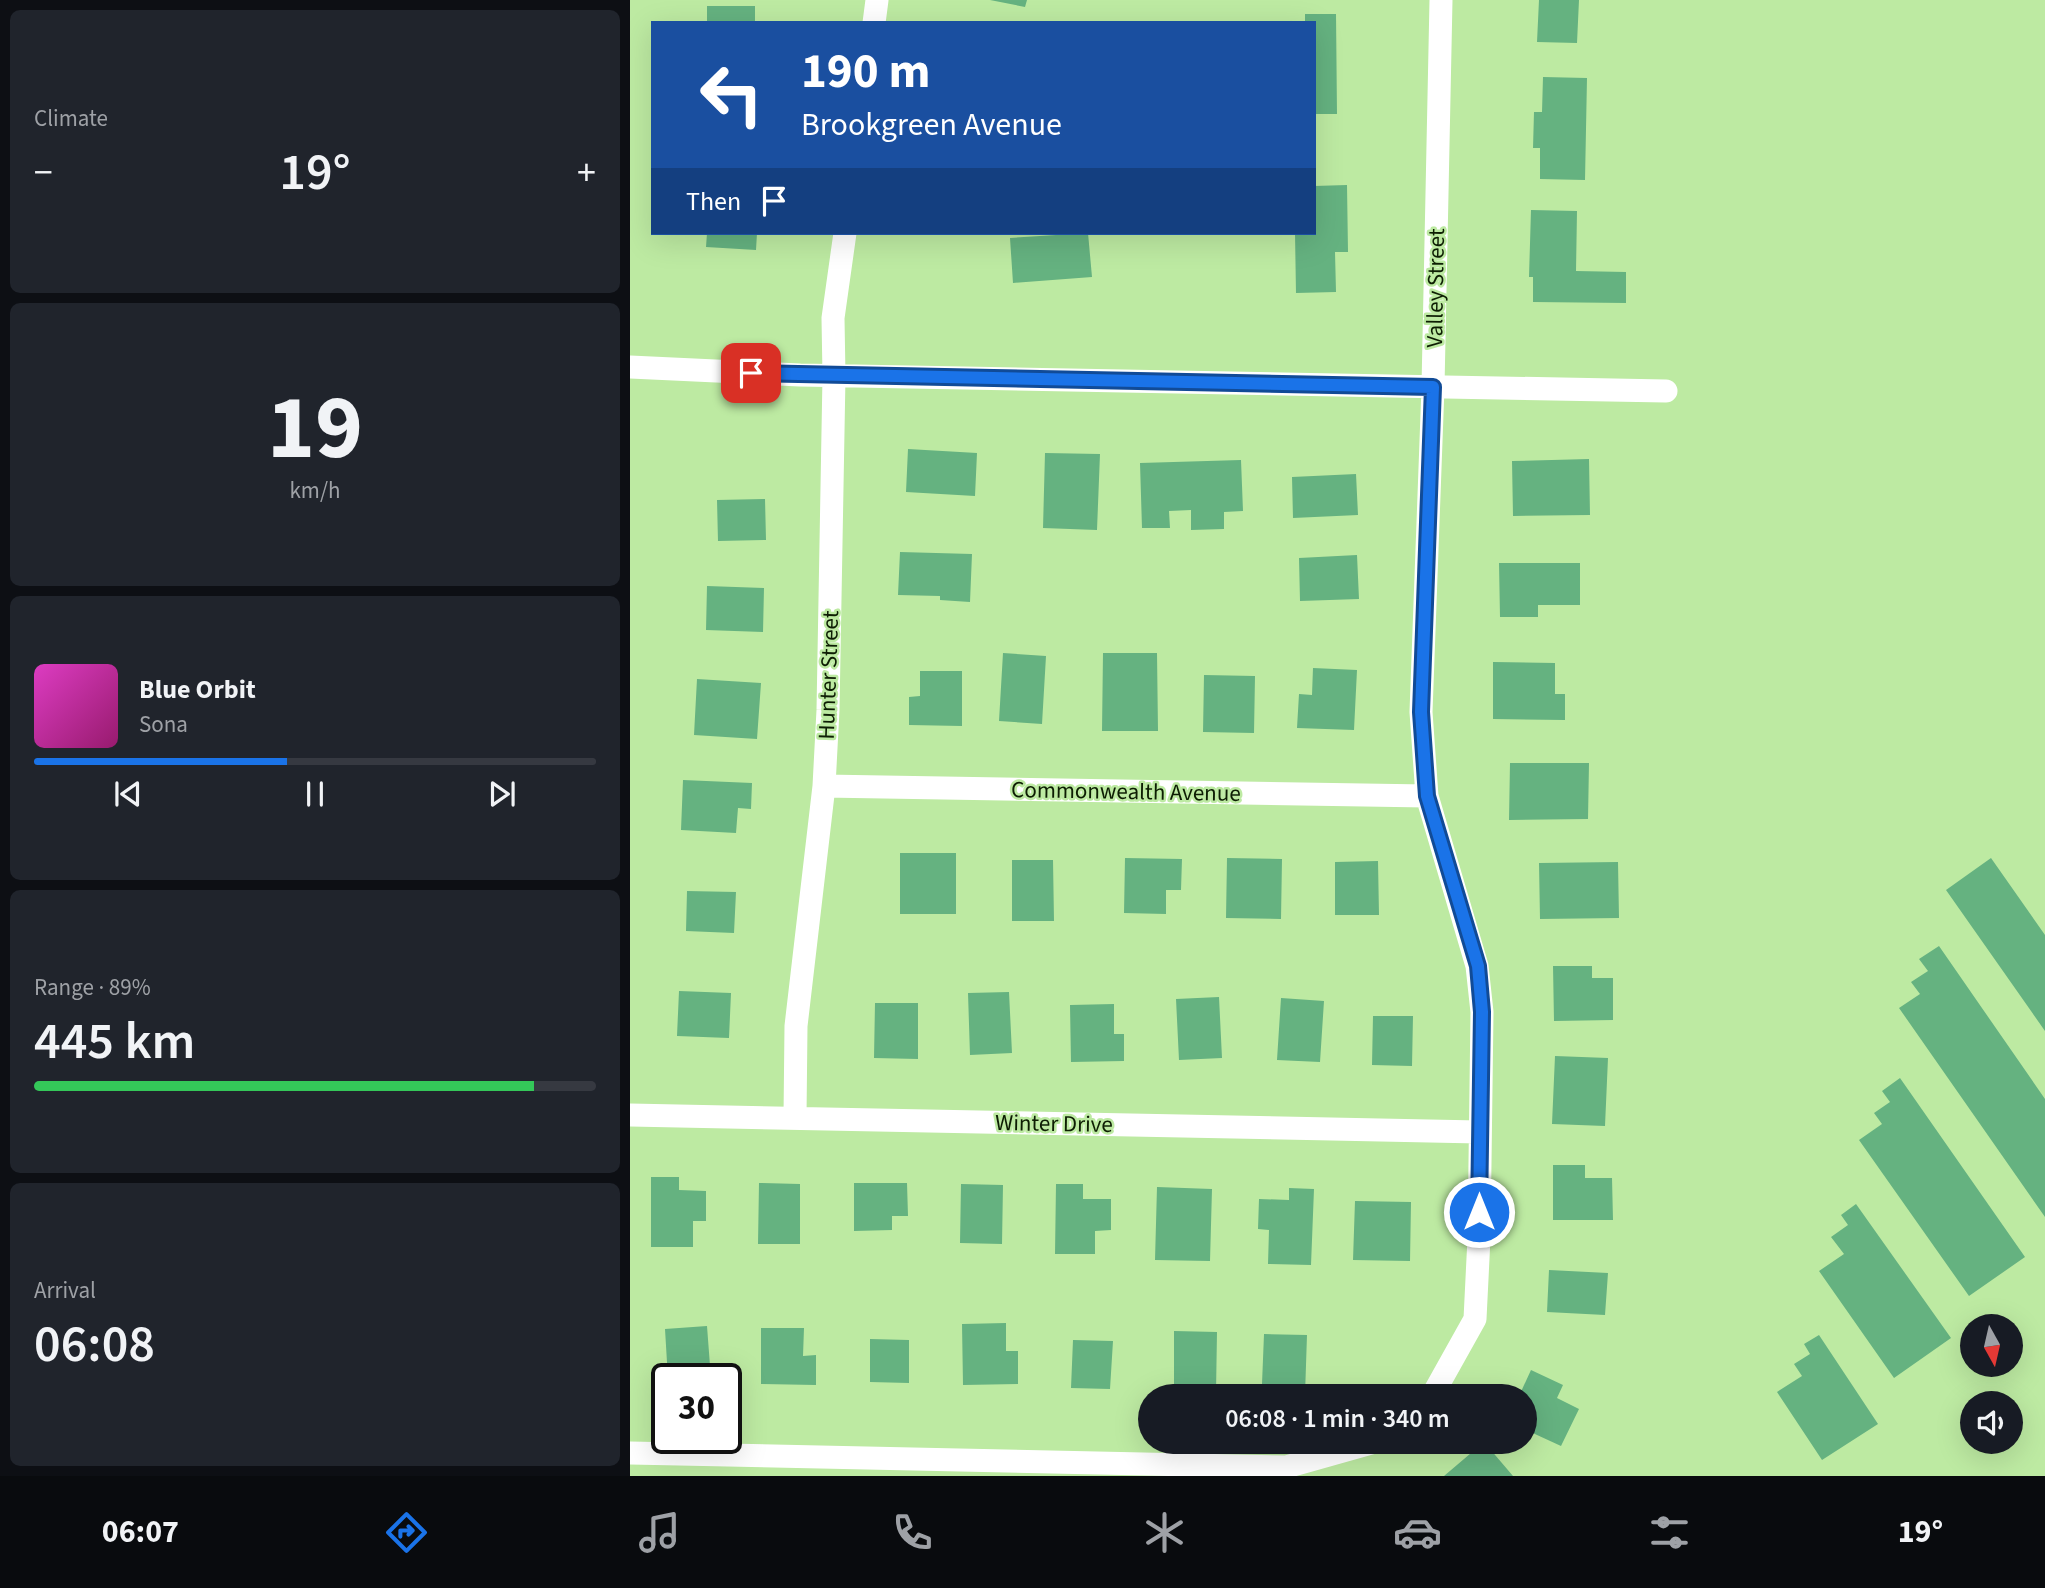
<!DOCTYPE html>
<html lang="en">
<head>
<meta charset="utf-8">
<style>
  body { margin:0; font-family:"Source Sans 3",sans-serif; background:#20242c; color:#f1f3f6; height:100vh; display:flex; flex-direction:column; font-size:26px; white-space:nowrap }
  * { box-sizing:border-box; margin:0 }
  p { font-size:23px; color:#9ea1a6 }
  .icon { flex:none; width:38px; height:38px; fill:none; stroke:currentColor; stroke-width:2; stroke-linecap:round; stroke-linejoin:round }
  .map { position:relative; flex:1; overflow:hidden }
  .drawer { display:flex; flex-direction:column; gap:10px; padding:10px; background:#0d0f14; width:630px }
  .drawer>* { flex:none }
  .hud { position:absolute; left:21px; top:21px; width:665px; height:214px; border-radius:0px; box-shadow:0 7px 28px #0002; background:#1a4fa0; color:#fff; overflow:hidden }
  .needle { width:46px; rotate:172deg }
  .fabs { position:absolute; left:1330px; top:1314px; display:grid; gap:14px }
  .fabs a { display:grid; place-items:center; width:63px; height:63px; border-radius:50%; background:#171b24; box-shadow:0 7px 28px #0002; font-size:35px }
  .speed { position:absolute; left:21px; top:1363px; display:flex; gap:14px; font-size:35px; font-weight:700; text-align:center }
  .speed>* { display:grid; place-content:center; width:91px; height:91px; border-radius:50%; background:#171b24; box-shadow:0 7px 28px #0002; line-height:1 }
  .speed .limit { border:4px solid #111; border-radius:10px; background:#fff; color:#111 }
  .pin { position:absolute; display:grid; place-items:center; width:60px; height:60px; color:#fff; margin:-30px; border-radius:14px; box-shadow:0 4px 10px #0006 }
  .me { position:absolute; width:77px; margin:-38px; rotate:0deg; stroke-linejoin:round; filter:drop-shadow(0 0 5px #0008) }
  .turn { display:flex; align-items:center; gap:24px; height:147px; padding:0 35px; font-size:32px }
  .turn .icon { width:91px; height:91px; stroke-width:2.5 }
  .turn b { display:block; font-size:49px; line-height:60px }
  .then { display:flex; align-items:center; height:66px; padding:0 35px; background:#0003; gap:14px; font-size:26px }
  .big { font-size:52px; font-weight:600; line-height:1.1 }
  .drawer .tile { flex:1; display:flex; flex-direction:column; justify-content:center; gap:10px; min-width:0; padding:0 24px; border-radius:10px; background:#20242c }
  .drawer .dial { align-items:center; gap:0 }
  .dial b { font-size:91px; line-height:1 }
  .song { display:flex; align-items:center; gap:21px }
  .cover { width:84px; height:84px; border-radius:10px; background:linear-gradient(135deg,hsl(310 70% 55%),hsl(320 70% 35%)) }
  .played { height:7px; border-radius:4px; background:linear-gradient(90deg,#1a73e8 45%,#363941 45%) }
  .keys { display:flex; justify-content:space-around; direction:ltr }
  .heat { display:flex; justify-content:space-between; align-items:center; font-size:38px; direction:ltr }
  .charge { height:10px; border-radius:5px; background:linear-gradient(90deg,#34c759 89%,#363941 0) }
  .trip { position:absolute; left:508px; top:1384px; width:399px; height:70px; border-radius:35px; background:#171b24; box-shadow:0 7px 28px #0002; font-weight:600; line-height:70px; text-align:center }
  .tabs { display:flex; height:112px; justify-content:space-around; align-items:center; background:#090b0e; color:#9ea1a6 }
  .tabs .icon { width:49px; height:49px }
  .tabs .active { color:#1a73e8 }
  .tabs b { font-size:32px; color:#f1f3f6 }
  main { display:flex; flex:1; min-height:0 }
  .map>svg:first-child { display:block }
  .building { fill:#65b280 }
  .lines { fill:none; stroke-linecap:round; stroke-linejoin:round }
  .minor { stroke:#fff; stroke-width:23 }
  .route-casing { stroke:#114b97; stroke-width:18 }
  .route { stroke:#1a73e8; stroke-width:12 }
  .labels { text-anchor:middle; stroke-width:5; stroke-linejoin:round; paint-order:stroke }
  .street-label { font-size:23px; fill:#0d1d03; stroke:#bdeaa2 }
</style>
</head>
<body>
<main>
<section class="drawer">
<div class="tile"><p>Climate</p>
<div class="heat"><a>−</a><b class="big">19°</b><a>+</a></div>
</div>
<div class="tile dial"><b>19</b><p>km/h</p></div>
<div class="tile">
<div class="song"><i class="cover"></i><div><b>Blue Orbit</b><p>Sona</p></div></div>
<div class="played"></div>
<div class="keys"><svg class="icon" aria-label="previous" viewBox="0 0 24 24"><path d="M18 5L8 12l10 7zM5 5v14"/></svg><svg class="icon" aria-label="pause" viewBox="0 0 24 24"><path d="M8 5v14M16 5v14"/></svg><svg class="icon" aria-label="next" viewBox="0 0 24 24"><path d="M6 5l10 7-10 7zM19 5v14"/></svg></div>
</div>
<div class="tile"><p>Range · 89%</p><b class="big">445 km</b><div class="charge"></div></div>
<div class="tile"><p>Arrival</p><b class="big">06:08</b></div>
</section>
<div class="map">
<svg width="1415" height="1476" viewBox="0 0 1415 1476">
  <rect width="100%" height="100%" fill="#bdeaa2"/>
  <path class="building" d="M 360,0 L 397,0 L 395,7 Z
    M 909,0 L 949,0 L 947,43 L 907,42 Z
    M 77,6 L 125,6 L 125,23 L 77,23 Z
    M 675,14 L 706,14 L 707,114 L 684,114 L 684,23 L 675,23 Z
    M 913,77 L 957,78 L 955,180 L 910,179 L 910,148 L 903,148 L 904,112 L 912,112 Z
    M 717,185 L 718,252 L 705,252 L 706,292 L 666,293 L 665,233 L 684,233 L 684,186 Z
    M 901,210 L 947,211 L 946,271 L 996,272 L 996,303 L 903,302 L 903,277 L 899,277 Z
    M 77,233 L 127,233 L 126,250 L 76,247 Z
    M 458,233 L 462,277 L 383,283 L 380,238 Z
    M 278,449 L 347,453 L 345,496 L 276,492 Z
    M 415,453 L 470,454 L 467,530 L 413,528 Z
    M 959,459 L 960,515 L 883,516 L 882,461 Z
    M 611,460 L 613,511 L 594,512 L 594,529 L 561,530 L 561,510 L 539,511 L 540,528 L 512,528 L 510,463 Z
    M 726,474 L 728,515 L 663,518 L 662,477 Z
    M 135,499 L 136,540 L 88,541 L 87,500 Z
    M 270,552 L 342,554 L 340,602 L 310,600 L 310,596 L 268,595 Z
    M 727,555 L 729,599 L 670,601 L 669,558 Z
    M 869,563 L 950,563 L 950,605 L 908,605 L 908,617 L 870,617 Z
    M 77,586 L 134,588 L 133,632 L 76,630 Z
    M 373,653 L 416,656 L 412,724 L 369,721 Z
    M 473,653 L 527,653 L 528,731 L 472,731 Z
    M 863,662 L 925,663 L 925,694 L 935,694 L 935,720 L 863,719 Z
    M 683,668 L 727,670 L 724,730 L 667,728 L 669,694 L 682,695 Z
    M 290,671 L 332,671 L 332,726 L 279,725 L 279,697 L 290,696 Z
    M 574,675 L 625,676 L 624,733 L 573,732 Z
    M 67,679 L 131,683 L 127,739 L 64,735 Z
    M 880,763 L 959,763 L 958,819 L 879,820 Z
    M 53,780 L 122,783 L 121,809 L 108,808 L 106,833 L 51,830 Z
    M 270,853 L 326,853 L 326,914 L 270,914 Z
    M 495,858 L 552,859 L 551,890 L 536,890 L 536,914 L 494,913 Z
    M 597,858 L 652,859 L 651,919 L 596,918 Z
    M 1361,858 L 1415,935 L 1415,1031 L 1316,890 Z
    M 382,860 L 423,860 L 424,921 L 382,921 Z
    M 748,861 L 749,915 L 705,915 L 705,862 Z
    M 988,862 L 989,918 L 910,919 L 909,863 Z
    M 57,891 L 106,892 L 104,933 L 56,931 Z
    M 1309,946 L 1415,1099 L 1415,1217 L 1269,1008 L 1290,994 L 1281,982 L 1298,971 L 1289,959 Z
    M 923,966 L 962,966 L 962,978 L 983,978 L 983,1020 L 924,1021 Z
    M 49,991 L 101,993 L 99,1038 L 47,1036 Z
    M 379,992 L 382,1053 L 340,1055 L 338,993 Z
    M 589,997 L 592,1058 L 549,1060 L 546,999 Z
    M 651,998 L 694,1001 L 690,1062 L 647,1060 Z
    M 245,1003 L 288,1003 L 288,1059 L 244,1058 Z
    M 484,1004 L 484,1034 L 494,1034 L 494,1061 L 441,1062 L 440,1005 Z
    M 743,1016 L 783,1016 L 782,1066 L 742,1065 Z
    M 925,1056 L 978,1058 L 975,1126 L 922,1124 Z
    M 1270,1078 L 1395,1257 L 1339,1296 L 1229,1140 L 1252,1124 L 1244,1113 L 1260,1102 L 1252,1091 Z
    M 923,1165 L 955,1165 L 955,1178 L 982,1178 L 983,1220 L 923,1220 Z
    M 21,1177 L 49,1177 L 49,1190 L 76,1191 L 76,1221 L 63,1221 L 63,1247 L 21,1247 Z
    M 129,1183 L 170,1184 L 170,1244 L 128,1244 Z
    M 224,1183 L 277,1183 L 278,1216 L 262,1216 L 262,1230 L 224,1231 Z
    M 331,1184 L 373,1185 L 372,1244 L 330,1243 Z
    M 426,1184 L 453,1184 L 453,1199 L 481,1199 L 481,1230 L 465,1231 L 465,1254 L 425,1254 Z
    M 527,1187 L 582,1189 L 580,1261 L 525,1260 Z
    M 659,1188 L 684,1189 L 681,1265 L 638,1264 L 639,1230 L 628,1229 L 629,1199 L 659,1200 Z
    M 725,1201 L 781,1202 L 780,1261 L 723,1260 Z
    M 1226,1204 L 1321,1338 L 1264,1378 L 1189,1271 L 1214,1254 L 1201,1237 L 1218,1225 L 1211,1215 Z
    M 919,1270 L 978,1273 L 975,1315 L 917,1312 Z
    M 376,1323 L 376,1351 L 388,1351 L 388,1384 L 333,1385 L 332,1324 Z
    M 77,1326 L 81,1379 L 38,1379 L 35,1329 Z
    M 131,1328 L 174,1328 L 173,1356 L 186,1355 L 186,1385 L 131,1384 Z
    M 544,1331 L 587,1332 L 586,1393 L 544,1393 Z
    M 634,1334 L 677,1335 L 675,1395 L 651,1395 L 651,1385 L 632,1384 Z
    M 1189,1335 L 1248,1424 L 1192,1460 L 1147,1392 L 1172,1376 L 1164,1364 L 1180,1354 L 1174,1344 Z
    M 240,1339 L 279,1340 L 279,1383 L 240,1382 Z
    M 443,1340 L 483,1341 L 480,1389 L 441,1388 Z
    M 901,1370 L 933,1385 L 927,1398 L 949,1409 L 931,1446 L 894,1429 L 894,1396 L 889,1396 Z
    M 854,1442 L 883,1476 L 814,1476 Z"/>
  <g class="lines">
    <path class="minor" d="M 244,23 L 247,0
      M 0,367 L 170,375 L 1036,391
      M 194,786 L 797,796
      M 0,1115 L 849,1132
      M 165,1117 L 166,1026 L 194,786 L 198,710 L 204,376 L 203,318 L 215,233
      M 802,1396 L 845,1319 L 849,1238 L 852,1012 L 847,966 L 797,796 L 791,712 L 803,387 L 811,0
      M 0,1453 L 656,1467 L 745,1442"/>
  </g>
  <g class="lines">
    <defs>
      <path id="route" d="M 121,373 L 803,387 L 791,712 L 797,796 L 848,966 L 852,1012 L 849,1212"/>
    </defs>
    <use href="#route" class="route-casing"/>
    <use href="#route" class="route"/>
  </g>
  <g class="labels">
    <g class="street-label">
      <text transform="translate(805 288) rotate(-89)" y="8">Valley Street</text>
      <text transform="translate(198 675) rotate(-88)" y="8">Hunter Street</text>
      <text transform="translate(496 791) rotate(1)" y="8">Commonwealth Avenue</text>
      <text transform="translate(424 1123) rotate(1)" y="8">Winter Drive</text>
    </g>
  </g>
</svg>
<div class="fabs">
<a><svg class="needle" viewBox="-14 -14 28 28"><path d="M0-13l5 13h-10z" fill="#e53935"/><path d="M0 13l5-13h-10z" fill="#9ea1a6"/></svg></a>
<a><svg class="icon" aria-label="sound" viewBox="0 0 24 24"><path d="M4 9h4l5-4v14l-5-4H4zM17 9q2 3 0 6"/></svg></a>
</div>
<div class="speed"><div class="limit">30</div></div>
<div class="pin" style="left:121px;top:373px;background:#d93025"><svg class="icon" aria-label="arrive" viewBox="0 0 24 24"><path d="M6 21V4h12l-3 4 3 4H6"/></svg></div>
<svg class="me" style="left:849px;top:1212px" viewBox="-20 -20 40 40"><circle r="17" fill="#1a73e8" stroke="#fff" stroke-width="3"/><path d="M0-11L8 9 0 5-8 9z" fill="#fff"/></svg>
<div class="trip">06:08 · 1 min · 340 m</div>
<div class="hud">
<div class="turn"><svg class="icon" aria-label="left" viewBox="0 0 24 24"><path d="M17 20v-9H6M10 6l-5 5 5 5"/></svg><div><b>190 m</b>Brookgreen Avenue</div></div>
<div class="then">Then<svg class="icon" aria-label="arrive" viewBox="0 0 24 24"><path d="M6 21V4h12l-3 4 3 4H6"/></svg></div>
</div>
</div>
</main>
<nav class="tabs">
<b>06:07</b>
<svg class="icon active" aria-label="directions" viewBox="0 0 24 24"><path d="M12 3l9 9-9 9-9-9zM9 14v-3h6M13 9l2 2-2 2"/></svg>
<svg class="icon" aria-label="music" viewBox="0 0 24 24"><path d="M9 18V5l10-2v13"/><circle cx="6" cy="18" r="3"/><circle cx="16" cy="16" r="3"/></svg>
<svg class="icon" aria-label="phone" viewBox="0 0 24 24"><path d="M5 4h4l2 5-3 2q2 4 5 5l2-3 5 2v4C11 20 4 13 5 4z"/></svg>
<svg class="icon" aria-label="climate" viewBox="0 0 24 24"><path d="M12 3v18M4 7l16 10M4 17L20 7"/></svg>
<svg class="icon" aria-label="car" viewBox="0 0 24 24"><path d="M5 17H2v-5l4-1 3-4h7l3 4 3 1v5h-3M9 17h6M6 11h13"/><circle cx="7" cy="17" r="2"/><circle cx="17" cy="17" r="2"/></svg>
<svg class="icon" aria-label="filters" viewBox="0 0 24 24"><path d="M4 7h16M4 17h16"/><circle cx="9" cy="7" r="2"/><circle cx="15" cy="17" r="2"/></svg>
<b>19°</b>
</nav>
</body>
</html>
